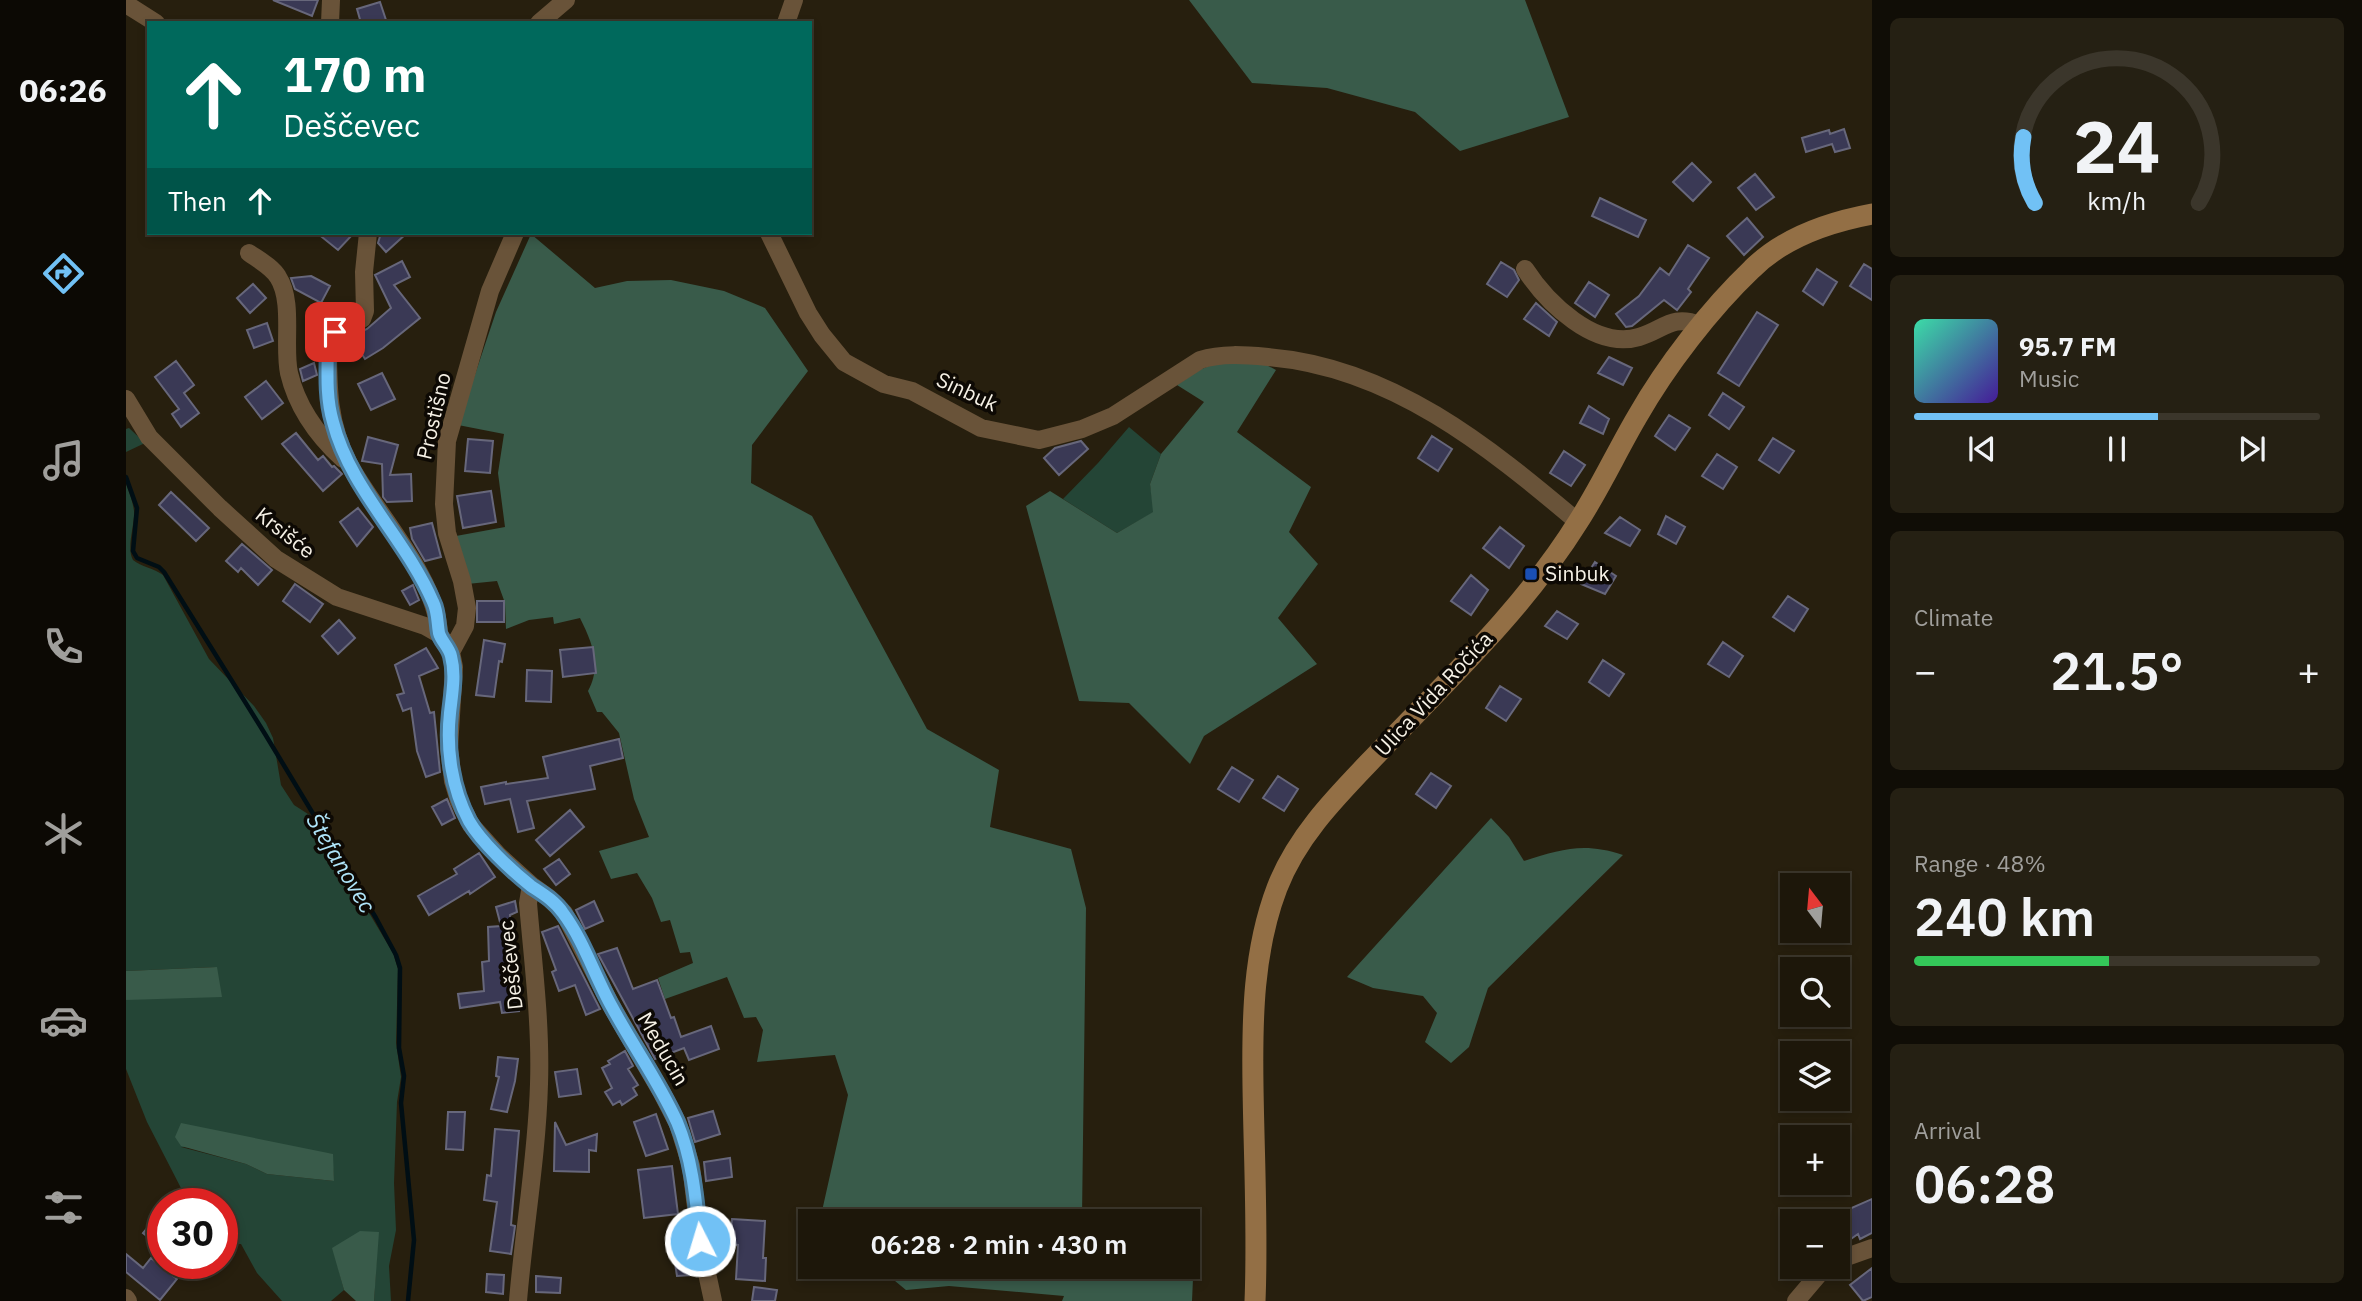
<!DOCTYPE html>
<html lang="en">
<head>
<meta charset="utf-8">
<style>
  body { margin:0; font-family:"IBM Plex Sans",sans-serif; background:#252013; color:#f1f3f6; height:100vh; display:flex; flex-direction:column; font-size:26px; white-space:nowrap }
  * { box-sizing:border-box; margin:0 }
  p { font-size:23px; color:#a09f9c }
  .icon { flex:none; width:38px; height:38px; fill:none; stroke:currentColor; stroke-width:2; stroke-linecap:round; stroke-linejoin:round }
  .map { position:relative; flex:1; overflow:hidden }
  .drawer { display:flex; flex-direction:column; gap:18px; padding:18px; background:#100d06; width:490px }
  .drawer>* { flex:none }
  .guide { position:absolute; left:21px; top:21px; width:665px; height:214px; border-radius:0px; box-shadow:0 4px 10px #0003,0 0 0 2px #3b362b; background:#00695c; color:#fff; overflow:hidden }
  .needle { width:46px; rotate:344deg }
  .buttons { position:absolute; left:1654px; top:873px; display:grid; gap:14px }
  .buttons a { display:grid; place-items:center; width:70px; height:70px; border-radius:0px; background:#1d170a; box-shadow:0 4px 10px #0003,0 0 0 2px #3b362b; font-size:35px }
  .speed { position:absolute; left:21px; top:1188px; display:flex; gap:14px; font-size:35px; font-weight:700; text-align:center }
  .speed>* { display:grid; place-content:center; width:91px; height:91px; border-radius:50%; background:#1d170a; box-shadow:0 4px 10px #0003,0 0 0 2px #3b362b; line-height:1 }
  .speed .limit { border:10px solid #d22; background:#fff; color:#111 }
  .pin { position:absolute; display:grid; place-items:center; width:60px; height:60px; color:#fff; margin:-30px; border-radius:14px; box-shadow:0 4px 10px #0006 }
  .me { position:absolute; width:77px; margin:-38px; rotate:355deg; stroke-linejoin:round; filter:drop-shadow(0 0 5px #0008) }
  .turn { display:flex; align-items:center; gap:24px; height:147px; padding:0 21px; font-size:32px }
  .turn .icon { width:91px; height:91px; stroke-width:2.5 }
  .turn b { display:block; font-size:49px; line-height:60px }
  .then { display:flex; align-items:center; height:66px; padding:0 21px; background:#0003; gap:14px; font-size:26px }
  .big { font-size:52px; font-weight:600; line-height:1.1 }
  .drawer .widget { flex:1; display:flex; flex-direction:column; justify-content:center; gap:10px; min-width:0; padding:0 24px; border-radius:10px; background:#252013 }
  .drawer .dial { align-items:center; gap:0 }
  .dial svg { height:182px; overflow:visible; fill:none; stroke:#3b362b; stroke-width:7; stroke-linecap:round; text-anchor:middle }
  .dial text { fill:#f1f3f6; stroke:none }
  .song { display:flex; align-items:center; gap:21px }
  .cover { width:84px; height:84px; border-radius:10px; background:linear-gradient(135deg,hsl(160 70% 55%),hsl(260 70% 35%)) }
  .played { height:7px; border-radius:4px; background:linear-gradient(90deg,#71c1f5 60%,#3b362b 60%) }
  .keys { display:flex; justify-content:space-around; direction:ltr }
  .heat { display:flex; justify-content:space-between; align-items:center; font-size:38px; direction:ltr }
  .charge { height:10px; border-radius:5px; background:linear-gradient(90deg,#34c759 48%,#3b362b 0) }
  .trip { position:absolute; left:672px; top:1209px; width:402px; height:70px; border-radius:0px; background:#1d170a; box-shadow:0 4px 10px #0003,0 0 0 2px #3b362b; font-weight:600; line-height:70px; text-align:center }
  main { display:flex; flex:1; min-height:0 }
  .dock { display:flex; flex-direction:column; width:126px; justify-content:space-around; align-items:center; background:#0c0904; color:#a09f9c }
  .dock .icon { width:49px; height:49px }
  .dock .selected { color:#71c1f5 }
  .dock b { font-size:32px; color:#f1f3f6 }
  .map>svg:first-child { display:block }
  .green { fill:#244536; fill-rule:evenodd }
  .forest { fill:#395b4a }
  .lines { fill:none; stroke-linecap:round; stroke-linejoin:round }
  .stream { stroke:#000e14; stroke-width:4.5 }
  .building { fill:#3a3955; stroke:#67677b; stroke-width:2 }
  .minor { stroke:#695339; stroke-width:18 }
  .secondary { stroke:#936f45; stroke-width:21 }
  .route-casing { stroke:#497d9f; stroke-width:18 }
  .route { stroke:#71c1f5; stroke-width:12 }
  .transit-dot { fill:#1a4fb4; stroke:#0d0904; stroke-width:2.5 }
  .labels { text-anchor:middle; stroke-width:7; stroke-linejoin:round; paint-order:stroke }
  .street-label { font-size:21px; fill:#f6f1e6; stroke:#0d0904 }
  .poi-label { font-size:21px; fill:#f6f1e6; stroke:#0d0904; text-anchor:start }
  .water-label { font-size:23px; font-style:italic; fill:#afe5fa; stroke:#0d0904 }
</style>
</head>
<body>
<main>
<nav class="dock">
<b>06:26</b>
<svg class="icon selected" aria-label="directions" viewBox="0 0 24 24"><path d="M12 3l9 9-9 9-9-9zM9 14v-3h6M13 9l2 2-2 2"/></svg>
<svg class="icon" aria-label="music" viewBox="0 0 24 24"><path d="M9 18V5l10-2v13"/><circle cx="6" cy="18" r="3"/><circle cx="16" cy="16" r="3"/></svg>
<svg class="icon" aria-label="phone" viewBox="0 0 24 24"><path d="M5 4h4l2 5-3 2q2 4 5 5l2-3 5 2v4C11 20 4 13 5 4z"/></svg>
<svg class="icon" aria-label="climate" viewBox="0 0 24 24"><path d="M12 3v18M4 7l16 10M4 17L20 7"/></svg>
<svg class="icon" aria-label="car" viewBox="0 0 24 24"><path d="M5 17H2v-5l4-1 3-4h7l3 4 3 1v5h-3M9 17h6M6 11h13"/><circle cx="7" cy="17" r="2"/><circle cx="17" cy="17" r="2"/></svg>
<svg class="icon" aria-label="filters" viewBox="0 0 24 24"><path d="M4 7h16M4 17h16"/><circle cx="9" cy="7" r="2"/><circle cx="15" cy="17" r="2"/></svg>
</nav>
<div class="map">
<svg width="1746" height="1301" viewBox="0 0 1746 1301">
  <rect width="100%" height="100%" fill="#271f0e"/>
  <path class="green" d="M 1003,427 L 1035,454 L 1024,484 L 1028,512 L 991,533 L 937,499 L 972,463 Z
    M 3,428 L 19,443 L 0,452 L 0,429 Z
    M 0,484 C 3,492 7,502 8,511 C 9,525 0,548 7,560 C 15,567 28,568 37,575 L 83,659 L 128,706 L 140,723 L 147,738 L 155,785 L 168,805 L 196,823 L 206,851 L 267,953 L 272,969 L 270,1043 L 275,1077 L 271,1102 L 268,1183 L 270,1230 L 263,1266 L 265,1301 L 248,1301 L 252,1232 L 207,1248 L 218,1290 L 205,1301 L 156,1301 L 131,1273 L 115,1244 L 96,1244 L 96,1204 L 60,1204 L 56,1190 L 21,1122 L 0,1069 L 0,1000 L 91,967 L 0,971 ZM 55,1147 L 206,1154 L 208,1181 L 141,1174 L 120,1164 Z"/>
  <path class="forest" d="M 1063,0 L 1399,0 L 1443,117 L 1334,151 L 1289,112 L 1201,88 L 1126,83 Z
    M 405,234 L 469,288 L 501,281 L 545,280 L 598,291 L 639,308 L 682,371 L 626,445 L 625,483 L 686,516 L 801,729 L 873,770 L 864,827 L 945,849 L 960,908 L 956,1217 L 984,1221 L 726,1222 L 696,1211 L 722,1095 L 709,1055 L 631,1062 L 637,1030 L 630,1017 L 618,1018 L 601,977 L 539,999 L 532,978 L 567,963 L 564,952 L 554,953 L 544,920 L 535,922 L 526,898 L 511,873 L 485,879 L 473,851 L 523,837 L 508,799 L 493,733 L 476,712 L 471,712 L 462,691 C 476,666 466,642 454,618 L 428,624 L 427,617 L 403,620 L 380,629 L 379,603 L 371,581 L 341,584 L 330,536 L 379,527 L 372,473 L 378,434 L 332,425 L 370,312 Z
    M 1098,360 L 1133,361 L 1150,370 L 1111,432 L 1185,487 L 1163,532 L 1192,564 L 1152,618 L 1191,664 L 1078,736 L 1064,764 L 1003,703 L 953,701 L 900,506 L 924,491 L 991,533 L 1027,512 L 1024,484 L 1035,454 L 1078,402 L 1051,385 L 1073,370 Z
    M 1365,818 L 1383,837 L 1398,861 C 1436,849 1458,842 1497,855 L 1362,988 L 1343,1047 L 1325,1063 L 1299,1042 L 1311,1013 L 1297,996 L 1247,988 L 1221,977 Z
    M 91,967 L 96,997 L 0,1000 L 0,971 Z
    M 55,1123 L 207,1154 L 208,1181 L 141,1174 L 120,1164 L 55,1146 L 49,1137 Z
    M 234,1231 L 253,1232 L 248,1301 L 230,1301 L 218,1290 L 206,1248 Z
    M 1062,1233 L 1069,1234 L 1066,1301 L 936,1301 L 938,1296 L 823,1286 L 780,1290 L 752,1267 L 1062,1267 Z"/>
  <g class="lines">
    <path class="stream" d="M 0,477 L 11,508 L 7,551 L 11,558 L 33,567 L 38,572 L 139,734 L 250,918 L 270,955 L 274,968 L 273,1048 L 278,1076 L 275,1103 L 288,1240 L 282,1301"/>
  </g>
  <path class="building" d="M 147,0 L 192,0 L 186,16 Z
    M 254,2 L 261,23 L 235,23 L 231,9 Z
    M 1718,129 L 1724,148 L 1709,152 L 1706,144 L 1680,152 L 1676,138 L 1703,130 L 1704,134 Z
    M 1566,163 L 1585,182 L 1567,201 L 1547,182 Z
    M 1629,174 L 1648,197 L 1630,210 L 1612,188 Z
    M 1474,198 L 1520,220 L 1512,237 L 1466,216 Z
    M 1621,218 L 1637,237 L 1618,255 L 1601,236 Z
    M 191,233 L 228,233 L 212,250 Z
    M 255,233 L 281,233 L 260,252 L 252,243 Z
    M 1562,245 L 1583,258 L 1562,289 L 1565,292 L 1551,310 L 1538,300 L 1506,326 L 1500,327 L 1490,314 L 1513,296 L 1534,268 L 1543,275 Z
    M 276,261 L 284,277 L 268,285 L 294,318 L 257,348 L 239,359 L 225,337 L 241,329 L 265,308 L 249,275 Z
    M 1375,262 L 1388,270 L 1393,280 L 1381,297 L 1361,284 Z
    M 1738,264 L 1746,269 L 1746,300 L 1724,286 Z
    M 1691,269 L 1711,282 L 1697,305 L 1677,291 Z
    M 185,276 L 204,286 L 195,303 L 169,289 L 165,278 Z
    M 1463,282 L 1483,295 L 1469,317 L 1449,303 Z
    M 127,284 L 140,298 L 124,313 L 111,298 Z
    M 1410,303 L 1431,322 L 1423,336 L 1398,319 Z
    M 1631,312 L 1652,325 L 1613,386 L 1592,373 Z
    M 141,323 L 147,341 L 128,348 L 121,330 Z
    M 1483,357 L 1506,368 L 1497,385 L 1472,373 Z
    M 50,361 L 68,385 L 58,393 L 73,413 L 55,427 L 46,414 L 53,409 L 29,377 Z
    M 188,363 L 191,375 L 177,381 L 174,369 Z
    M 256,373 L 269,399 L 245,410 L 232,384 Z
    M 140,381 L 157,403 L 136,419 L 119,397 Z
    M 1597,393 L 1618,407 L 1603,429 L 1583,415 Z
    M 1463,406 L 1483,419 L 1477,434 L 1454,423 Z
    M 1543,415 L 1564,428 L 1549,450 L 1529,436 Z
    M 170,433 L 192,460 L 197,456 L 206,467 L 208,466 L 216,474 L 197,491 L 156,444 Z
    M 1306,436 L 1326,449 L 1312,471 L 1292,458 Z
    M 242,437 L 272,445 L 264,475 L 285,474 L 286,501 L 261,502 L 257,497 L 256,464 L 236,461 Z
    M 1647,438 L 1668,451 L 1653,473 L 1633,460 Z
    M 342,439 L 367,441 L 364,473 L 339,471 Z
    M 955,441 L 962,449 L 933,475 L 918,458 L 929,448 Z
    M 1438,451 L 1459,465 L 1445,486 L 1424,473 Z
    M 1591,454 L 1611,467 L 1597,489 L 1576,476 Z
    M 365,491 L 370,522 L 337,528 L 331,496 Z
    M 45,492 L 83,528 L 70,541 L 33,505 Z
    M 232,508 L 247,527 L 231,546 L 214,522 Z
    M 1540,516 L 1559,527 L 1550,544 L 1532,534 Z
    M 1494,517 L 1514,530 L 1504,546 L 1479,533 Z
    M 306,523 L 315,557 L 299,561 L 286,539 L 284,528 Z
    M 1374,527 L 1398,546 L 1383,568 L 1357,548 Z
    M 116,544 L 146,570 L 132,585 L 115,568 L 112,572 L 100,561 Z
    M 1469,562 L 1490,576 L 1479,594 L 1455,584 Z
    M 1345,575 L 1362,590 L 1345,615 L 1325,601 Z
    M 169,584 L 197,604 L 184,622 L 157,601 Z
    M 287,585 L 293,600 L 284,605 L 276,591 Z
    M 1662,596 L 1682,609 L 1668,631 L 1647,617 Z
    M 351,601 L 378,601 L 378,622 L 351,622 Z
    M 1431,611 L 1452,624 L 1441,639 L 1419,626 Z
    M 213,620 L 229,638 L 212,654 L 196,636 Z
    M 358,640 L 379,644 L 376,662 L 373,661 L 368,697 L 350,695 Z
    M 1597,642 L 1617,656 L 1603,677 L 1582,664 Z
    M 467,647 L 470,673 L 437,677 L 434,650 Z
    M 300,648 L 312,668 L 293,676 L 304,713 L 308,712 L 314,772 L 300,777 L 291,751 L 285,708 L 277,711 L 271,695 L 278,693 L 269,665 Z
    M 1477,660 L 1498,674 L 1483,696 L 1463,682 Z
    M 401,670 L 426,671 L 425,702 L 400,701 Z
    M 1374,686 L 1395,699 L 1380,721 L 1360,708 Z
    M 493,739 L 497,758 L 464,766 L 469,789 L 401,801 L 408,828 L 392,832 L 384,799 L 359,804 L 355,787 L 380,782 L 380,784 L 422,778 L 417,757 Z
    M 1106,767 L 1127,780 L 1113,802 L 1092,789 Z
    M 1305,773 L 1325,786 L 1310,808 L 1290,794 Z
    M 1152,776 L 1172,789 L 1158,811 L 1137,798 Z
    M 321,799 L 329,818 L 316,825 L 306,807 Z
    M 444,810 L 458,827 L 424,856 L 410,840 Z
    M 353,853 L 369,877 L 344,894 L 343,891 L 303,915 L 292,896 L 331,874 L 328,869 Z
    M 433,859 L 444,874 L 430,885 L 418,869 Z
    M 389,901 L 391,912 L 384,915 L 386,959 L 387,959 L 393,1011 L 376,1013 L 374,1002 L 334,1008 L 332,994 L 358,991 L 356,962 L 363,961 L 362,927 L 375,926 L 370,907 Z
    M 468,901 L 477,921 L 459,929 L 450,910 Z
    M 432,926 L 474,1009 L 460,1015 L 449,985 L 433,991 L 426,972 L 430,970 L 416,932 Z
    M 491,948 L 507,989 L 531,980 L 545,1018 L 548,1017 L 555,1037 L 585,1026 L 593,1049 L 563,1060 L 558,1048 L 529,1059 L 472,954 Z
    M 499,1051 L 507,1066 L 502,1069 L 512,1085 L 507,1088 L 511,1095 L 496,1105 L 494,1101 L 487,1105 L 479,1092 L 486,1088 L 476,1068 L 484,1064 L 482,1061 Z
    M 372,1057 L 392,1059 L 389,1081 L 381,1112 L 365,1109 L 373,1077 L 370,1076 Z
    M 451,1069 L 455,1094 L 433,1097 L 429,1072 Z
    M 587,1111 L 594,1134 L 569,1142 L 562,1118 Z
    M 322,1112 L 339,1112 L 337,1150 L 320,1149 Z
    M 530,1114 L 542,1149 L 520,1156 L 508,1122 Z
    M 429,1122 L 440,1145 L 471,1134 L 470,1151 L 463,1150 L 463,1172 L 428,1171 Z
    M 369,1129 L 393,1131 L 385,1225 L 389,1226 L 385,1254 L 364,1251 L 371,1202 L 358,1200 L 361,1175 L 365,1176 Z
    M 604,1158 L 606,1177 L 580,1181 L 578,1162 Z
    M 546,1166 L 552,1214 L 518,1218 L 512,1170 Z
    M 1746,1199 L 1746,1233 L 1734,1239 L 1732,1234 L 1712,1248 L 1712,1214 Z
    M 37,1209 L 37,1249 L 17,1233 Z
    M 606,1219 L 639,1221 L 637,1258 L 640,1258 L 639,1281 L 610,1279 L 612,1245 L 604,1244 Z
    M 562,1233 L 564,1249 L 552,1250 L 549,1235 Z
    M 0,1254 L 17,1268 L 25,1258 L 51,1279 L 34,1300 L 0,1272 Z
    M 563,1255 L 566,1275 L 551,1276 L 548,1257 Z
    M 1746,1268 L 1746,1297 L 1737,1301 L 1724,1285 Z
    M 361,1274 L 378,1275 L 377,1294 L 360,1292 Z
    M 410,1276 L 435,1278 L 434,1293 L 410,1292 Z
    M 628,1287 L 651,1290 L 649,1301 L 626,1301 Z"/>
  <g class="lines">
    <path class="minor" d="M 0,4 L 30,23
      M 204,23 L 205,0
      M 413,23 L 440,0
      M 660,23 L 668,0
      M 242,233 L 238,272 L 239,311 L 236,319 L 209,332 L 202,338 C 202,384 201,422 223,464 C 250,514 311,577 313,634
      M 643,233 L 682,313 L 696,335 L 718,362 L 758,384 L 786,391 L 855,428 L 913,440 L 956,429 L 987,416 L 1074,360 C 1096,353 1119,355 1142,357 C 1265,367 1362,446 1452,522
      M 123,253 C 133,260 146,267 152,277 C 168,302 157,345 163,373 C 171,407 192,436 217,459
      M 1399,269 C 1421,303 1469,350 1513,337 C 1538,330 1545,314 1574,325
      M 0,399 L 23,437 L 94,508 L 150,559 L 211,597 L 299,626 L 313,634 L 325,652 L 328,667 L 323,748 L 327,781 L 333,801 L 345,825 L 373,856 L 405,885 L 423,898 L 438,913 L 486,1007 L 536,1093 L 552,1124 L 565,1166 L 574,1241 L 587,1301
      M 325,652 L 339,626 L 341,608 L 336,581 L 321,533 L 318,504 L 321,441 L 364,291 L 389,233
      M 1712,1260 L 1746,1248
      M 0,1298 L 2,1301
      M 392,1301 C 398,1228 411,1157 413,1084 C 415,1023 407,963 402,903 L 405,885
      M 1670,1301 L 1699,1267"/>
    <path class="secondary" d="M 1129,1301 C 1132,1230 1128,1158 1127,1086 C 1126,1019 1127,951 1151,888 C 1172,833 1215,792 1255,750 C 1324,678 1399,607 1452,522 C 1474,488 1491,451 1511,417 C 1540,366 1584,309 1626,269 C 1658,237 1703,222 1746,214"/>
  </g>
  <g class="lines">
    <defs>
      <path id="route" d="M 209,332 L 202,338 C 202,366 199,395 207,422 C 224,489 280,539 307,602 C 312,612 311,622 313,633 C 315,641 323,647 325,656 C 330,675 326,694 324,713 C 320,750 326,789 343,821 C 355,842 386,871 405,886 C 417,894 429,901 437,913 C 458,941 469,977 486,1007 C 507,1046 533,1082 551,1122 C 567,1160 570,1201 574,1241"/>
    </defs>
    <use href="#route" class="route-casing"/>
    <use href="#route" class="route"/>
  </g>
  <rect class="transit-dot" x="1398" y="567" width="14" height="14" rx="3.5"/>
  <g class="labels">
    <g class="street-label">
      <text transform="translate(841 392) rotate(25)" y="7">Sinbuk</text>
      <text transform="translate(308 416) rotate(-77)" y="7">Prostišno</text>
      <text transform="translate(159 533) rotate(38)" y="7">Krsišće</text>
      <text transform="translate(1308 694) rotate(-47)" y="7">Ulica Vida Ročića</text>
      <text transform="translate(385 965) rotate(-96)" y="7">Deščevec</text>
      <text transform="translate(537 1049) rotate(60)" y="7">Meducin</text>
    </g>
    <g class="poi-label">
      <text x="1419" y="581">Sinbuk</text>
    </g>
    <g class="water-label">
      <text transform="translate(215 863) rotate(59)" y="8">Štefanovec</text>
    </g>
  </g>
</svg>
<div class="buttons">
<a><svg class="needle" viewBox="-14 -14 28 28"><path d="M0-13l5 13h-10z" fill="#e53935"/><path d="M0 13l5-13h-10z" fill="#a09f9c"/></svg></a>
<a><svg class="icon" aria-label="search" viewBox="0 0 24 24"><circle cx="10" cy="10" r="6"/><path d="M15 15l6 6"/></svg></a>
<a><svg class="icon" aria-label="layers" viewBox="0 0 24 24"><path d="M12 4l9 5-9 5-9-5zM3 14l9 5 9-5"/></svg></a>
<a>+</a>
<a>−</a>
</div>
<div class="speed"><div class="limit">30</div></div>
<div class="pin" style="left:209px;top:332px;background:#d93025"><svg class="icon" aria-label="arrive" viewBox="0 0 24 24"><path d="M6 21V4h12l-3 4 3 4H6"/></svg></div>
<svg class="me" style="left:574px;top:1241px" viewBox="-20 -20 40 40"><circle r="17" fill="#71c1f5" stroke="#fff" stroke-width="3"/><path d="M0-11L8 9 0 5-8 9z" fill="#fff"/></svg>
<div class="trip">06:28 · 2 min · 430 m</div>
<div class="guide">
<div class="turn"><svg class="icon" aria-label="ahead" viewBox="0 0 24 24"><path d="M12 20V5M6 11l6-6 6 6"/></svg><div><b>170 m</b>Deščevec</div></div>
<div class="then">Then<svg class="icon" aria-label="ahead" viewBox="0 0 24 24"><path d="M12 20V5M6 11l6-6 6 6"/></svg></div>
</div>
</div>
<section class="drawer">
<div class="widget dial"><svg viewBox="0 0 100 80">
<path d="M14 69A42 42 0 1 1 86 69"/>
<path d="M14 69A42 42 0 0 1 9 40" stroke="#71c1f5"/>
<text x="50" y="56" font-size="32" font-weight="700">24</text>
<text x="50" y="72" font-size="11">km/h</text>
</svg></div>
<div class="widget">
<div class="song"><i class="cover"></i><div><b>95.7 FM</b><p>Music</p></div></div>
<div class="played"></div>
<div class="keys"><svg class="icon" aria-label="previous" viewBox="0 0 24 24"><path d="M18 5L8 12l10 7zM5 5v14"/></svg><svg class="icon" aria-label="pause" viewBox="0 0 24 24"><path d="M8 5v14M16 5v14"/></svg><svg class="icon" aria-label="next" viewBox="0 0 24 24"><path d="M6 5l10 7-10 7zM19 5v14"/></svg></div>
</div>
<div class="widget"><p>Climate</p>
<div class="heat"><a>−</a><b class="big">21.5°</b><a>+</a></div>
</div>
<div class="widget"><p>Range · 48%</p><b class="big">240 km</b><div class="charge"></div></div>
<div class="widget"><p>Arrival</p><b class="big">06:28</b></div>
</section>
</main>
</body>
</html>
